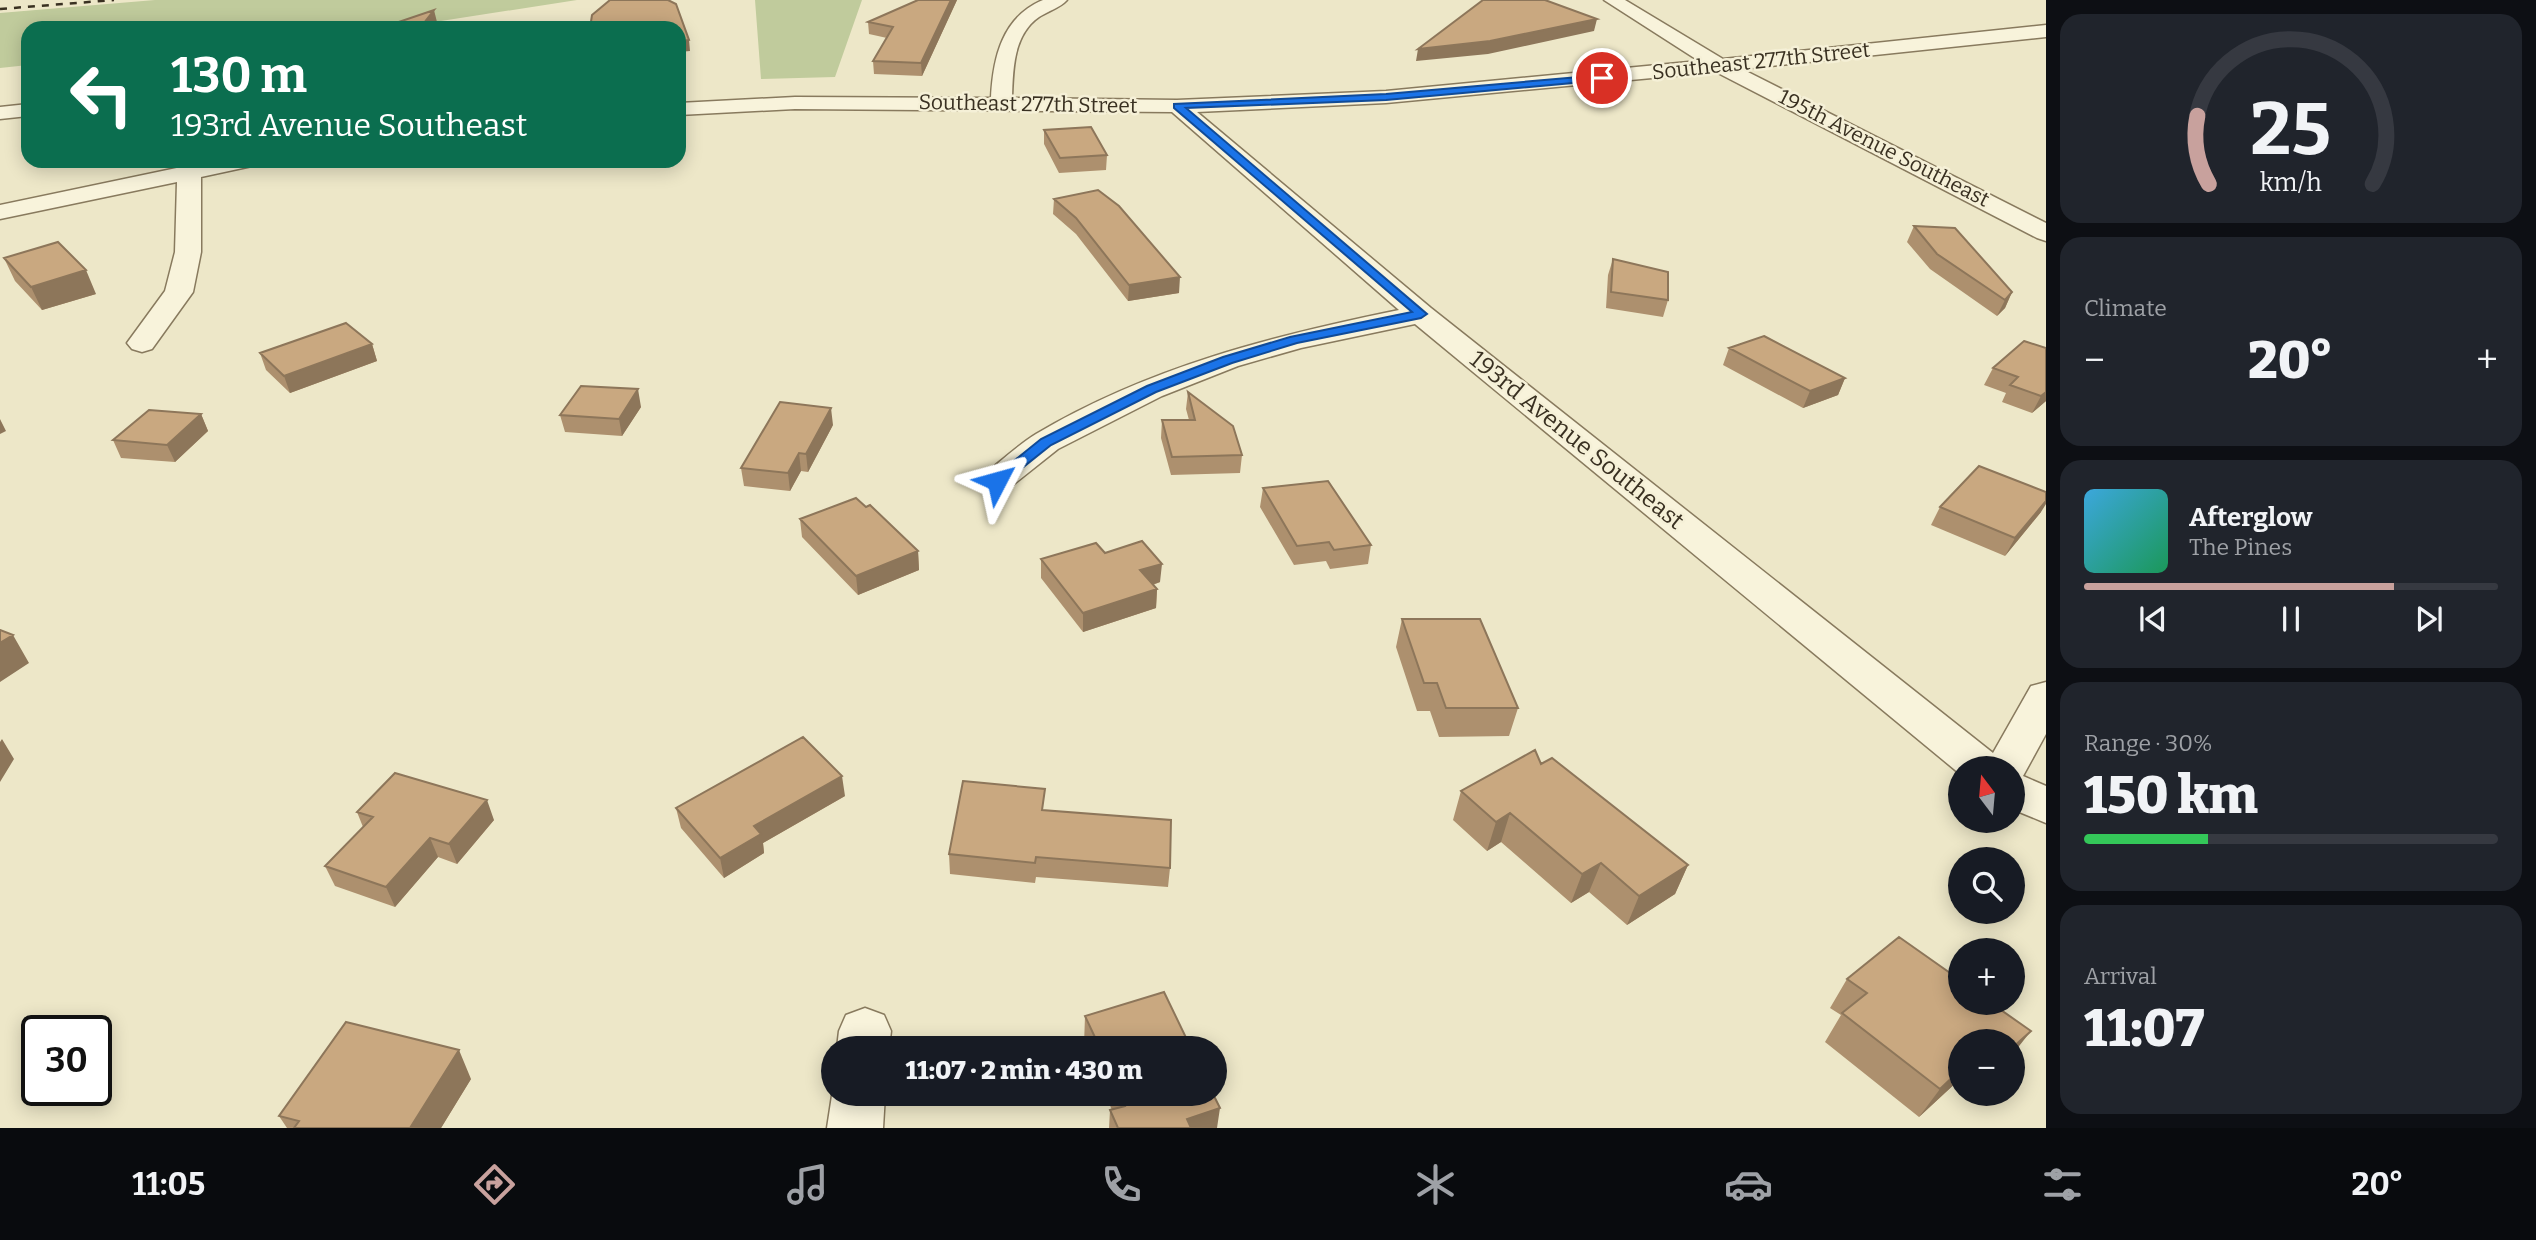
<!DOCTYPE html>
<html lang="en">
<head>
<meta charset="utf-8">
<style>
  body { margin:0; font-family:Bitter,serif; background:#20242c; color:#f1f3f6; height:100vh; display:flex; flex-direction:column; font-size:26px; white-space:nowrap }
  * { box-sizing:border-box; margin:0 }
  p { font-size:23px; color:#9ea1a6 }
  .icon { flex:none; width:38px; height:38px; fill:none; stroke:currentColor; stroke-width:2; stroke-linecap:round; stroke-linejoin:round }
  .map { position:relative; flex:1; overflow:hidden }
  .panel { display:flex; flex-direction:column; gap:14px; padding:14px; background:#0d0f14; width:490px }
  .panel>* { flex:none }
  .top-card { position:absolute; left:21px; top:21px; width:665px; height:147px; border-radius:21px; box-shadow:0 4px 18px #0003; background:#0b6e4f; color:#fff; overflow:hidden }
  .needle { width:46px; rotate:344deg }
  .buttons { position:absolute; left:1948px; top:756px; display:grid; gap:14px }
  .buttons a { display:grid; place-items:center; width:77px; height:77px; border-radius:50%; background:#171b24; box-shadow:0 4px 18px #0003; font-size:35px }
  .speed { position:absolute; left:21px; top:1015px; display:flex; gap:14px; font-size:35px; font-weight:700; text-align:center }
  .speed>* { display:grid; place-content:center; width:91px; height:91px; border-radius:50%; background:#171b24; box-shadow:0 4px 18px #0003; line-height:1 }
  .speed .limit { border:4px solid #111; border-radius:10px; background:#fff; color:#111 }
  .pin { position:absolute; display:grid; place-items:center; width:60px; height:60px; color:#fff; margin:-30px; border:4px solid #fff; border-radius:50%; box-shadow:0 2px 7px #0007 }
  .me { position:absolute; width:77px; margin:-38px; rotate:51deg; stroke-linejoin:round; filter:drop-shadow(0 0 5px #0008) }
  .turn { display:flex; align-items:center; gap:24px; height:147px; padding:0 35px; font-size:32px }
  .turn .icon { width:91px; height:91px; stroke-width:2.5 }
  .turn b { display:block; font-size:49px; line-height:60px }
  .big { font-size:52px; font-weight:800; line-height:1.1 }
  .panel .widget { flex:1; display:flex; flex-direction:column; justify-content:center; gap:10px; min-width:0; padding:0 24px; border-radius:21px; background:#20242c }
  .panel .dial { align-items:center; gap:0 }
  .dial svg { height:182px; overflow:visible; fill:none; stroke:#363941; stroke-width:7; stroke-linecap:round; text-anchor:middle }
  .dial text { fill:#f1f3f6; stroke:none }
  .song { display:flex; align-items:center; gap:21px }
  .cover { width:84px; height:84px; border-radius:10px; background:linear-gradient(135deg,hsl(200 70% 55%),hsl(150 70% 35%)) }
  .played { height:7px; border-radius:4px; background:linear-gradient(90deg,#c8a19d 75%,#363941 75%) }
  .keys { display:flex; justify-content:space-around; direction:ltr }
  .heat { display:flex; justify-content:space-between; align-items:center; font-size:38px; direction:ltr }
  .charge { height:10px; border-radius:5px; background:linear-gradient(90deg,#34c759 30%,#363941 0) }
  .trip { position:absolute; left:821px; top:1036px; width:406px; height:70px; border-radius:35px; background:#171b24; box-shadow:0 4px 18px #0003; font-weight:800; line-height:70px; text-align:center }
  .menu { display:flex; height:112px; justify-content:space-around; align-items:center; background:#090b0e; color:#9ea1a6 }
  .menu .icon { width:49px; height:49px }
  .menu .selected { color:#c8a19d }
  .menu b { font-size:32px; color:#f1f3f6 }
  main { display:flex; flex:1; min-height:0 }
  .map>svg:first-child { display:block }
  .green { fill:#c0cb9c }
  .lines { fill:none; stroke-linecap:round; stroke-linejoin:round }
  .minor-casing { stroke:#887a5e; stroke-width:3 }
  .minor { fill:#f8f3db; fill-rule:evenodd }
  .rail { stroke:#393021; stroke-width:2.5; stroke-dasharray:7 7; stroke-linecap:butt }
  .wall { fill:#ad906e }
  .shaded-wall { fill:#8d765a }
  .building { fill:#c9a880; stroke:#8d765a; stroke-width:2 }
  .route { fill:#1a73e8; stroke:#114b97; stroke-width:2 }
  .labels { text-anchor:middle; stroke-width:5; stroke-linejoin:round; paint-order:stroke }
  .far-street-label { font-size:21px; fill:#393021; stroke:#f5f0d7 }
  .street-label { font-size:24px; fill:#393021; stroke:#f5f0d7 }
</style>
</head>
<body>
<main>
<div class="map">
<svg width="2046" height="1128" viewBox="0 0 2046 1128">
  <rect width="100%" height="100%" fill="#ede7c8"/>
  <path class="green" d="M 155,0 L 577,0 L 396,28 L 28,28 L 28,65 L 0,68 L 0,13 Z
    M 755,0 L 862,0 L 835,77 L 761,79 Z"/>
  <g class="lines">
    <defs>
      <path id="minor" d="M 1043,0 L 1067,0 C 1060,8 1048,11 1039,17 C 1013,35 1013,70 1012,98 L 1177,100 L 1386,91 L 1699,61 L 1604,0 L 1625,0 L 1723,59 L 2046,25 L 2046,37 L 1742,69 L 2046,223 L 2046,241 L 2037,238 L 1716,72 L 1386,103 L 1197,112 L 1431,308 L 1993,753 L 2031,686 L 2046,682 L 2046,734 L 2023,776 L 2046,786 L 2046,823 L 2012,809 L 2012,768 L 1960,768 L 1960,774 L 1415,324 L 1301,348 L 1238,366 L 1162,396 L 1058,449 L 1009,488 L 997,491 L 985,488 L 980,481 L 985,474 C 1001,461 1018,445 1036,434 C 1149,367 1272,336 1399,310 L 1172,112 L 795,109 L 679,115 L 679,103 L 795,97 L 991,98 C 993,58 1002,17 1043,0 Z
        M 28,104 L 28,116 L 0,119 L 0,107 Z
        M 210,161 L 256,161 L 252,166 L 201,177 L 201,252 L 193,292 L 152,349 L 142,352 L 132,349 L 127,343 L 165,291 L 175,252 L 177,182 L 0,219 L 0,205 Z
        M 865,1008 L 884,1015 L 891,1031 L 889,1048 L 837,1048 L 839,1031 L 846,1015 Z
        M 833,1089 L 833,1094 L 885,1094 L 883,1128 L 827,1128 Z"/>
    </defs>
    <use href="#minor" class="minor-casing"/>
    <use href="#minor" class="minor"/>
    <path class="rail" d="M 0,9 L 114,0"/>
  </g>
  <path class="wall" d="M 918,0 L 957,0 L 922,76 L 874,74 L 873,61 L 887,38 L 869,34 L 868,22 Z
    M 1044,130 L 1107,155 L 1106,170 L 1059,173 L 1044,144 Z
    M 1054,199 L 1179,293 L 1128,301 L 1076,234 L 1053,214 Z
    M 1914,226 L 2012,292 L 2005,308 L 1997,316 L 1930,269 L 1907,242 Z
    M 4,258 L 96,294 L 42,310 L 15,281 Z
    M 1613,259 L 1668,300 L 1663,317 L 1606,308 L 1608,275 Z
    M 2024,341 L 2046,401 L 2032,413 L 2002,402 L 2006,393 L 1984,385 L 1993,368 Z
    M 372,344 L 377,361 L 290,393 L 266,370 L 260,353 Z
    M 1729,348 L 1845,378 L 1838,395 L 1803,408 L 1723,365 Z
    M 1188,392 L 1242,455 L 1240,473 L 1171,475 L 1161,438 L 1162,420 L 1189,420 L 1186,409 Z
    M 641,407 L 622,436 L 565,432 L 560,415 Z
    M 201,414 L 208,431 L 175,462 L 121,458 L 113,440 Z
    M 833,425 L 808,472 L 801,471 L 790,491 L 744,486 L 741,468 Z
    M 1263,488 L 1371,545 L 1368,564 L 1330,569 L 1326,561 L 1294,565 L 1260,507 Z
    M 1940,507 L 2041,512 L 2005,556 L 1931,525 Z
    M 800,519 L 918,551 L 919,570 L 858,595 L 802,537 Z
    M 1105,553 L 1160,582 L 1153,585 L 1157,589 L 1156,608 L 1083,632 L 1041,578 L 1041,559 Z
    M 1402,619 L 1518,708 L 1509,736 L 1439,737 L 1430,711 L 1417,711 L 1396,647 Z
    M 1541,764 L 1688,865 L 1675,894 L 1627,925 L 1589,892 L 1571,903 L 1501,842 L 1487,851 L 1453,820 L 1461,791 Z
    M 845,796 L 763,843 L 764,853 L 724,878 L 681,828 L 676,808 Z
    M 1045,810 L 1170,868 L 1168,887 L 1036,877 L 1035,883 L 950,874 L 949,854 Z
    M 357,812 L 494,820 L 457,864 L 438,857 L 395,907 L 335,886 L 325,866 L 363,827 Z
    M 1847,979 L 2012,1041 L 1960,1041 L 1960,1079 L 1919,1117 L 1825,1042 L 1841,1015 L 1830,1008 Z
    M 1085,1016 L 1191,1048 L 1086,1048 L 1084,1045 Z
    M 471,1079 L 441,1128 L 287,1128 L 279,1116 Z
    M 1105,1094 L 1213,1094 L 1217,1128 L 1109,1128 L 1110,1110 L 1112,1110 Z"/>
  <path class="shaded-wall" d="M 951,0 L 957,0 L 922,76 L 921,63 Z
    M 434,10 L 437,22 L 433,28 L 420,28 Z
    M 1597,19 L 1594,31 L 1488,54 L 1416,61 L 1418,49 Z
    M 689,40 L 690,51 L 679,52 L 679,41 Z
    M 86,270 L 96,294 L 42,310 L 31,287 Z
    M 1180,277 L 1179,293 L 1128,301 L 1129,285 Z
    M 2012,292 L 2005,308 L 1997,316 L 2005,300 Z
    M 372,344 L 377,361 L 290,393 L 284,376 Z
    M 1845,378 L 1838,395 L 1803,408 L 1810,391 Z
    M 638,389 L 641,407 L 622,436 L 619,419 Z
    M 2046,392 L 2046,401 L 2032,413 L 2041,396 Z
    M 831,408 L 833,425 L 808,472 L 806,454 Z
    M 201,414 L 208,431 L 175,462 L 167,445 Z
    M 0,419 L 6,431 L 0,434 Z
    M 799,453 L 801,471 L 790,491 L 788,473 Z
    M 2046,501 L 2046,504 L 2041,512 L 2005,556 L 2015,538 Z
    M 918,551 L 919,570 L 858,595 L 856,576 Z
    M 1162,564 L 1160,582 L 1139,589 L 1140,570 Z
    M 1157,589 L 1156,608 L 1083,632 L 1083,613 Z
    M 13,635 L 29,663 L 0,682 L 0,643 Z
    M 2,739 L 14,759 L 0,782 L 0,742 Z
    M 842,776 L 845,796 L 763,843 L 764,853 L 724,878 L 720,858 L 754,826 Z
    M 487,800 L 494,820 L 457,864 L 449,844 Z
    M 1510,813 L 1501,842 L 1487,851 L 1496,822 Z
    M 430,838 L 438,857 L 395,907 L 386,887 Z
    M 1601,863 L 1589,892 L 1571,903 L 1582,874 Z
    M 1688,865 L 1675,894 L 1627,925 L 1639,896 Z
    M 2031,1031 L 2012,1055 L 2012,1048 Z
    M 459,1050 L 471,1079 L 441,1128 L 410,1128 Z
    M 1960,1070 L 1960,1079 L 1919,1117 L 1940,1089 Z
    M 1220,1108 L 1217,1128 L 1186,1128 L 1187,1119 Z"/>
  <path class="building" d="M 610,0 L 668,0 L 676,4 L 689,40 L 679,41 L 679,28 L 590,28 L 592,15 Z
    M 918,0 L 951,0 L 921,63 L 873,61 L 893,27 L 868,22 Z
    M 1483,0 L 1545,0 L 1597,19 L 1490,41 L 1418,49 Z
    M 434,10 L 420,28 L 381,28 Z
    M 1091,127 L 1107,155 L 1060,158 L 1044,130 Z
    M 1098,190 L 1119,206 L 1180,277 L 1129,285 L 1076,218 L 1054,199 Z
    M 1914,226 L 1955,228 L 2012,292 L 2005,300 L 1937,254 Z
    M 58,242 L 86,270 L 31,287 L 4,258 Z
    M 1613,259 L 1668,272 L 1668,300 L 1611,292 Z
    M 346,323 L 372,344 L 284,376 L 260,353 Z
    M 1764,336 L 1845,378 L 1810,391 L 1729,348 Z
    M 2024,341 L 2046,348 L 2046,392 L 2041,396 L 2010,385 L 2018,377 L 1993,368 Z
    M 581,386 L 638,389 L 619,419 L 560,415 Z
    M 1188,392 L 1233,426 L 1242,455 L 1172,457 L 1162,420 L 1195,420 Z
    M 780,402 L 831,408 L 806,454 L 799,453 L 788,473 L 741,468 Z
    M 149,410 L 201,414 L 167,445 L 113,440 Z
    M 1979,466 L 2046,492 L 2046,501 L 2015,538 L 1940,507 Z
    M 1328,481 L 1371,545 L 1334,550 L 1329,542 L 1297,546 L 1263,488 Z
    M 856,498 L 866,507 L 870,505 L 918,551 L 856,576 L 800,519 Z
    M 1142,541 L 1162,564 L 1140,570 L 1157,589 L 1083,613 L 1041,559 L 1096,543 L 1105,553 Z
    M 1402,619 L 1480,619 L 1518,708 L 1446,708 L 1437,683 L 1424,683 Z
    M 0,630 L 13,635 L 0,643 Z
    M 803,737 L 842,776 L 754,826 L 761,834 L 720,858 L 676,808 Z
    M 1535,750 L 1541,764 L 1552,758 L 1688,865 L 1639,896 L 1601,863 L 1582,874 L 1510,813 L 1496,822 L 1461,791 Z
    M 395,773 L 487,800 L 449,844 L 430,838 L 386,887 L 325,866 L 373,817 L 357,812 Z
    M 963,781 L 1045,789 L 1042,810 L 1171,820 L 1170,868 L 1036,857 L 1035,863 L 949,854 Z
    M 1899,937 L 1960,980 L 1960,1003 L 1991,1003 L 2031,1031 L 2012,1048 L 2012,1041 L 1960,1041 L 1960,1070 L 1940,1089 L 1842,1013 L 1867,993 L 1847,979 Z
    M 1164,992 L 1191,1048 L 1100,1048 L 1085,1016 Z
    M 346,1022 L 459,1050 L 410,1128 L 294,1128 L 299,1121 L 279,1116 Z
    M 1120,1094 L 1213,1094 L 1220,1108 L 1187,1119 L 1191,1128 L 1118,1128 L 1110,1110 L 1125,1106 Z"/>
  <path class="route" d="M 1602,75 L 1605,76 L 1605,80 L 1386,100 L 1186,108 L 1427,314 L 1421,318 L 1297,343 L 1232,363 L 1156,392 L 1051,445 L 1002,484 L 997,486 L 989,481 L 1041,439 L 1147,386 L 1223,357 L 1290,337 L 1412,312 L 1174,108 L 1174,104 L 1386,94 Z"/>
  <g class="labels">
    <g class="far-street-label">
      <text transform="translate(1761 61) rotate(-6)" y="7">Southeast 277th Street</text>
      <text transform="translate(1028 104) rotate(1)" y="7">Southeast 277th Street</text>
      <text transform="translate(1884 148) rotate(27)" y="7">195th Avenue Southeast</text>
    </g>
    <g class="street-label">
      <text transform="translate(1577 440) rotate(39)" y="8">193rd Avenue Southeast</text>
    </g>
  </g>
</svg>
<div class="buttons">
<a><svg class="needle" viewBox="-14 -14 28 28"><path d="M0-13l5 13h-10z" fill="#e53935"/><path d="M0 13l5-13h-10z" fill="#9ea1a6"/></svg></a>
<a><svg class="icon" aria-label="search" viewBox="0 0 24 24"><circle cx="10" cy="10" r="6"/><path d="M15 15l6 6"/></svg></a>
<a>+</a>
<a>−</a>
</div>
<div class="speed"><div class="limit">30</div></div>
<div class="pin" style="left:1602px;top:78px;background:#d93025"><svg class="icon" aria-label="arrive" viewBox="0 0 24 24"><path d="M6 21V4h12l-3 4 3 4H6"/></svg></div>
<svg class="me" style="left:997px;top:481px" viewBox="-20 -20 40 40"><path d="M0-17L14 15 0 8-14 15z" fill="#1a73e8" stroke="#fff" stroke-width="4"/></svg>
<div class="trip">11:07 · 2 min · 430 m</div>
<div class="top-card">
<div class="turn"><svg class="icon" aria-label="left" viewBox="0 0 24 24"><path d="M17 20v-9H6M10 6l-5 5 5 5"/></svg><div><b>130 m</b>193rd Avenue Southeast</div></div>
</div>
</div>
<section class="panel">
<div class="widget dial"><svg viewBox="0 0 100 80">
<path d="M14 69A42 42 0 1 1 86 69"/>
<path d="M14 69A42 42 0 0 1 9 39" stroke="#c8a19d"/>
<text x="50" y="56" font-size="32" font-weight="700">25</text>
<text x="50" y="72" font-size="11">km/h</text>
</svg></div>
<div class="widget"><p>Climate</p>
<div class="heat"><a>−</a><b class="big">20°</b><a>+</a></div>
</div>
<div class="widget">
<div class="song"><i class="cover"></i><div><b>Afterglow</b><p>The Pines</p></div></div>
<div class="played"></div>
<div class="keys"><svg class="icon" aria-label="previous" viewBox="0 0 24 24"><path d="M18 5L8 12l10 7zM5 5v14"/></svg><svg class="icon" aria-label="pause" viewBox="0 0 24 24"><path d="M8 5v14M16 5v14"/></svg><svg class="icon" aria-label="next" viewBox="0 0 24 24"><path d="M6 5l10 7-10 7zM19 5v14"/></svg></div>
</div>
<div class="widget"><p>Range · 30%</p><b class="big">150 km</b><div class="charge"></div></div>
<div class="widget"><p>Arrival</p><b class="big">11:07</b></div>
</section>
</main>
<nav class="menu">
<b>11:05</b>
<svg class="icon selected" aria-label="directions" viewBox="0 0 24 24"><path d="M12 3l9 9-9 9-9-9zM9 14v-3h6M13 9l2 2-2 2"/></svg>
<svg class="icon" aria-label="music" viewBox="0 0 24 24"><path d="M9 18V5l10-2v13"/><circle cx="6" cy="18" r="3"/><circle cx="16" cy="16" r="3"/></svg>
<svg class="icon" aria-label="phone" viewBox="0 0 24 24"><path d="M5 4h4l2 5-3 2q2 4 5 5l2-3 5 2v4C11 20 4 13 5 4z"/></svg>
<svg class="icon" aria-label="climate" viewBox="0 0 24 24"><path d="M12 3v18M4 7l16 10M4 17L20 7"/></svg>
<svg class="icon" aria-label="car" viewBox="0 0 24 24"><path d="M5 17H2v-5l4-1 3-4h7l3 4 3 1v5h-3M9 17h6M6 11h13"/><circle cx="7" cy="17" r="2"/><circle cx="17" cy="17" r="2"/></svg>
<svg class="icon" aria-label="filters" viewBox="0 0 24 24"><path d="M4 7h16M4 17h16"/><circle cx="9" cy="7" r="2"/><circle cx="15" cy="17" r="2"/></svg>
<b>20°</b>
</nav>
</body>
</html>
